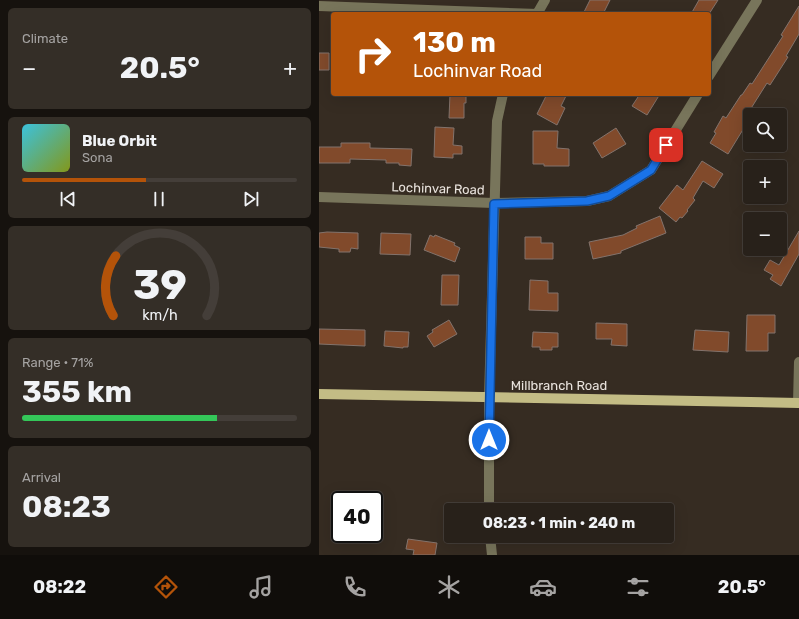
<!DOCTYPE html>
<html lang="en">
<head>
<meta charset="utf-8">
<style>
  body { margin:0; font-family:Rubik,sans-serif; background:#342e27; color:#f1f3f6; height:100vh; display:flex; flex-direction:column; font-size:15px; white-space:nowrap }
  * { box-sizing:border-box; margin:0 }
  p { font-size:13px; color:#a5a3a2 }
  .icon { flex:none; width:22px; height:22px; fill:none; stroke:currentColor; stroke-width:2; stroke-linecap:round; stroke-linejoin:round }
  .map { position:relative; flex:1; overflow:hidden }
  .side { display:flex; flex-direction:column; gap:8px; padding:8px; background:#16120e; width:319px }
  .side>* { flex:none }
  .banner { position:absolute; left:12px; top:12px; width:380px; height:84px; border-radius:4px; box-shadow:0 4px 16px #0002,0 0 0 1px #443e39; background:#b45309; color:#fff; overflow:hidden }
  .fabs { position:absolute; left:424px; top:108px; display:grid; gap:8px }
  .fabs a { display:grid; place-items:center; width:44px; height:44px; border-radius:4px; background:#28211a; box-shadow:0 4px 16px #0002,0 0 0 1px #443e39; font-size:20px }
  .speed { position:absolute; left:12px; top:491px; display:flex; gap:8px; font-size:20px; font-weight:700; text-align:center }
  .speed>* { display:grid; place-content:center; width:52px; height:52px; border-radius:50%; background:#28211a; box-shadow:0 4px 16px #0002,0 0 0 1px #443e39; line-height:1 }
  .speed .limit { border:2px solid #111; border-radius:6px; background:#fff; color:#111 }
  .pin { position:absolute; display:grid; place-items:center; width:34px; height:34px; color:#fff; margin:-17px; border-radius:8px; box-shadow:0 2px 6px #0006 }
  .me { position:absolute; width:44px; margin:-22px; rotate:0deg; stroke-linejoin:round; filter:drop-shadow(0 0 3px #0008) }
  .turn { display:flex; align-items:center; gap:14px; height:84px; padding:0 16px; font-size:18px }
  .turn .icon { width:52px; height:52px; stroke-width:2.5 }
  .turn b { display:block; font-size:28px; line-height:34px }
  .big { font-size:30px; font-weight:700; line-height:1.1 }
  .side .widget { flex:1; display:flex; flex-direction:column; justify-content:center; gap:6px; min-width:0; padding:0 14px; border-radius:6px; background:#342e27 }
  .side .dial { align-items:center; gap:0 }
  .dial svg { height:104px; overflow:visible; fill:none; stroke:#443e39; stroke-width:7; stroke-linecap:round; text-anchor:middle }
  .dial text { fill:#f1f3f6; stroke:none }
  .song { display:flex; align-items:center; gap:12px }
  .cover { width:48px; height:48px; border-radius:6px; background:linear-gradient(135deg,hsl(190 70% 55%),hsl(70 70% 35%)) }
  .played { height:4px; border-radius:2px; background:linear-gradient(90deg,#b45309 45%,#443e39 45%) }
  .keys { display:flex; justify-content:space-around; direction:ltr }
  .heat { display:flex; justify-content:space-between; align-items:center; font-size:22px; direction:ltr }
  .charge { height:6px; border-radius:3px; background:linear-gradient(90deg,#34c759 71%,#443e39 0) }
  .trip { position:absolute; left:125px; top:503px; width:230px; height:40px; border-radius:4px; background:#28211a; box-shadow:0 4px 16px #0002,0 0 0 1px #443e39; font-weight:700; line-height:40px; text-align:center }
  .dock { display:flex; height:64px; justify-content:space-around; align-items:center; background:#100d0a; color:#a5a3a2 }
  .dock .icon { width:28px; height:28px }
  .dock .selected { color:#b45309 }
  .dock b { font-size:18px; color:#f1f3f6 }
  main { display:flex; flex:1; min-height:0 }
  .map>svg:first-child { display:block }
  .building { fill:#814a2b; stroke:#83736c }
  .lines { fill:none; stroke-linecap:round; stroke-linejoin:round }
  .minor { stroke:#78755b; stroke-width:10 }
  .major { stroke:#c3bc85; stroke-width:10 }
  .route-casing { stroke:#114b97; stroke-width:10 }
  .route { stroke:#1a73e8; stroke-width:7 }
  .labels { text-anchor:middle; stroke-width:4; stroke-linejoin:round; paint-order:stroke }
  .street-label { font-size:13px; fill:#e9e3dd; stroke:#362c22 }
</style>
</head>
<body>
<main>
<section class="side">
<div class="widget"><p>Climate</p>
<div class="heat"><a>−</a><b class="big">20.5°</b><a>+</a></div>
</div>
<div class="widget">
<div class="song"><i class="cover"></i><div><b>Blue Orbit</b><p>Sona</p></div></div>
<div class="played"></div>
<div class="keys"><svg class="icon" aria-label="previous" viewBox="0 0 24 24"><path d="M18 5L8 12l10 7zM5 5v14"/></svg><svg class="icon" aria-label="pause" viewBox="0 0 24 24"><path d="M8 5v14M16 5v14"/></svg><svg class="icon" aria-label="next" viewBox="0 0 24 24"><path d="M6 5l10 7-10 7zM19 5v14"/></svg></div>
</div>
<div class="widget dial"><svg viewBox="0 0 100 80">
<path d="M14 69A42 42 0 1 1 86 69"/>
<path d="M14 69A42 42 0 0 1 16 23" stroke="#b45309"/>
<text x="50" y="56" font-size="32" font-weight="700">39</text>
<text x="50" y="72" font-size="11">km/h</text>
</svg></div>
<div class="widget"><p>Range · 71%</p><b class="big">355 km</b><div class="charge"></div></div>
<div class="widget"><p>Arrival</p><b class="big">08:23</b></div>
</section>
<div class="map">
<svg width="480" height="555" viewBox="0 0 480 555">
  <rect width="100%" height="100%" fill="#362c22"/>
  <path class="building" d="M 271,0 L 291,0 L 284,14 L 264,14 Z
    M 380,0 L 399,0 L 390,14 L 372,14 Z
    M 480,6 L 480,34 L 467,56 L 469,57 L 451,85 L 448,83 L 424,121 L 428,123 L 409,154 L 391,143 L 397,133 L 395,132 L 404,116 L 407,118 L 422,95 L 423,95 L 431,83 L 433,84 L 464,36 L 462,35 Z
    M 0,53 L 10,53 L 10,70 L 0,70 Z
    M 131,94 L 147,94 L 147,103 L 145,103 L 145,118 L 130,118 Z
    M 228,94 L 248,94 L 242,106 L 246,108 L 238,125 L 218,114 Z
    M 321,94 L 341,94 L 328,115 L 313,106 Z
    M 116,127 L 135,128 L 134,145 L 143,146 L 143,154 L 134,154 L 134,158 L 115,157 Z
    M 297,128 L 307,144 L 283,158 L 274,143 Z
    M 214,131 L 239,131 L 238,148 L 250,149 L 250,166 L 225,166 L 225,164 L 214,164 Z
    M 22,143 L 51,143 L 51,148 L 93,149 L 92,166 L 80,165 L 80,163 L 67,163 L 67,160 L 31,159 L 31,163 L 0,163 L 0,147 L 22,147 Z
    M 383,161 L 404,174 L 395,188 L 384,181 L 374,198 L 376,200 L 368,210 L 369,211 L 363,218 L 361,217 L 357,222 L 340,208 L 358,185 L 364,190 Z
    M 341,216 L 347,233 L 302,251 L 302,253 L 274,259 L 270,242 L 304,235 L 318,228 L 317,226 Z
    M 480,231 L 480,254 L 462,286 L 451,279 L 454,275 L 445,270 L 451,260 L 460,265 Z
    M 8,232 L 39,233 L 39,249 L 32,248 L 31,252 L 20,252 L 20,249 L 0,247 L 0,233 Z
    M 62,233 L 92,234 L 91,255 L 61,254 Z
    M 111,235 L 115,237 L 116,235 L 136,243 L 135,245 L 141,248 L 136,262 L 105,250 Z
    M 206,237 L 222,237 L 222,243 L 234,243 L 234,259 L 206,259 Z
    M 123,275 L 140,275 L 139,305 L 122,305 Z
    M 211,280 L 229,281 L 229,293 L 239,293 L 239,311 L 210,310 Z
    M 428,315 L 456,315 L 456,333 L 449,333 L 449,351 L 427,351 Z
    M 130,320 L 138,334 L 115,347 L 108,336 L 114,332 L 113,330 Z
    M 277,323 L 308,324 L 308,346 L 292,345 L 293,339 L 277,339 Z
    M 0,329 L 46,330 L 46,346 L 0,344 Z
    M 376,330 L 410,332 L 409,352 L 374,350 Z
    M 66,331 L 90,332 L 89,347 L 84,347 L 84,348 L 65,346 Z
    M 214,332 L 239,333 L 239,347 L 233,347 L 233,350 L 221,350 L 221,347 L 213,347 Z
    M 89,539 L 118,543 L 116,555 L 94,555 L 95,550 L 87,549 Z"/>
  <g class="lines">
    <path class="minor" d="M 0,6 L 219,14
      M 218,14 L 226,0
      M 390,76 L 438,0
      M 0,197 L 175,203 L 268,201 L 290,196 L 332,170 L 379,94
      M 479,403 L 480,362
      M 170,510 L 170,398 L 178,121 L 184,94
      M 171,536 L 173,555"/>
    <path class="major" d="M 0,394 L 480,403"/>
  </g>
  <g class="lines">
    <defs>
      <path id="route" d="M 170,440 L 175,204 L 268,201 L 290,196 L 332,170 L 347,145"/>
    </defs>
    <use href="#route" class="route-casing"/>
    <use href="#route" class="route"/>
  </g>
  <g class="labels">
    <g class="street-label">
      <text transform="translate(119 188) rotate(2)" y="5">Lochinvar Road</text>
      <text x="240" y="390">Millbranch Road</text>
    </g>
  </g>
</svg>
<div class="fabs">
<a><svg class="icon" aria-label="search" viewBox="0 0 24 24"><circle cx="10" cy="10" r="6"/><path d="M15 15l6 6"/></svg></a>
<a>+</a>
<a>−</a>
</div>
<div class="speed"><div class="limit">40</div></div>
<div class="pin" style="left:347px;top:145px;background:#d93025"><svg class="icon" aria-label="arrive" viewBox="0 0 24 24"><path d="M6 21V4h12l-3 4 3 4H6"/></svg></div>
<svg class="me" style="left:170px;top:440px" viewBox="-20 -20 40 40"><circle r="17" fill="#1a73e8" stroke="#fff" stroke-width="3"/><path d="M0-11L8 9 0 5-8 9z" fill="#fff"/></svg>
<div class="trip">08:23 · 1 min · 240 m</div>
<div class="banner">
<div class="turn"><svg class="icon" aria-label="right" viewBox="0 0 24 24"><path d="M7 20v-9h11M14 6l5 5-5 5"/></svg><div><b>130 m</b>Lochinvar Road</div></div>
</div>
</div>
</main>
<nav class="dock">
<b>08:22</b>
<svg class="icon selected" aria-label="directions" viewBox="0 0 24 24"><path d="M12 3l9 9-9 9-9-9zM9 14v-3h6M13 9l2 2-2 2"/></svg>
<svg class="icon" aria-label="music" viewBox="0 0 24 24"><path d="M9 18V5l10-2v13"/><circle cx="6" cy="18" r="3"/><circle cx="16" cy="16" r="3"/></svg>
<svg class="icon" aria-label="phone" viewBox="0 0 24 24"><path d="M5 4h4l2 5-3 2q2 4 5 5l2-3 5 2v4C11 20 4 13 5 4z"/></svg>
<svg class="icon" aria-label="climate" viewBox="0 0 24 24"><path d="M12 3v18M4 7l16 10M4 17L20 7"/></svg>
<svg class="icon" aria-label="car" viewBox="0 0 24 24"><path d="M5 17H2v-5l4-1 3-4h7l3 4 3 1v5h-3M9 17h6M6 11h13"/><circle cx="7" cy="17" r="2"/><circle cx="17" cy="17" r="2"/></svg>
<svg class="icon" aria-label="filters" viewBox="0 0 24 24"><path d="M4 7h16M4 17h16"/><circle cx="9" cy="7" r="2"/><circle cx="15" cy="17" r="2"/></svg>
<b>20.5°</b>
</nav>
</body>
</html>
